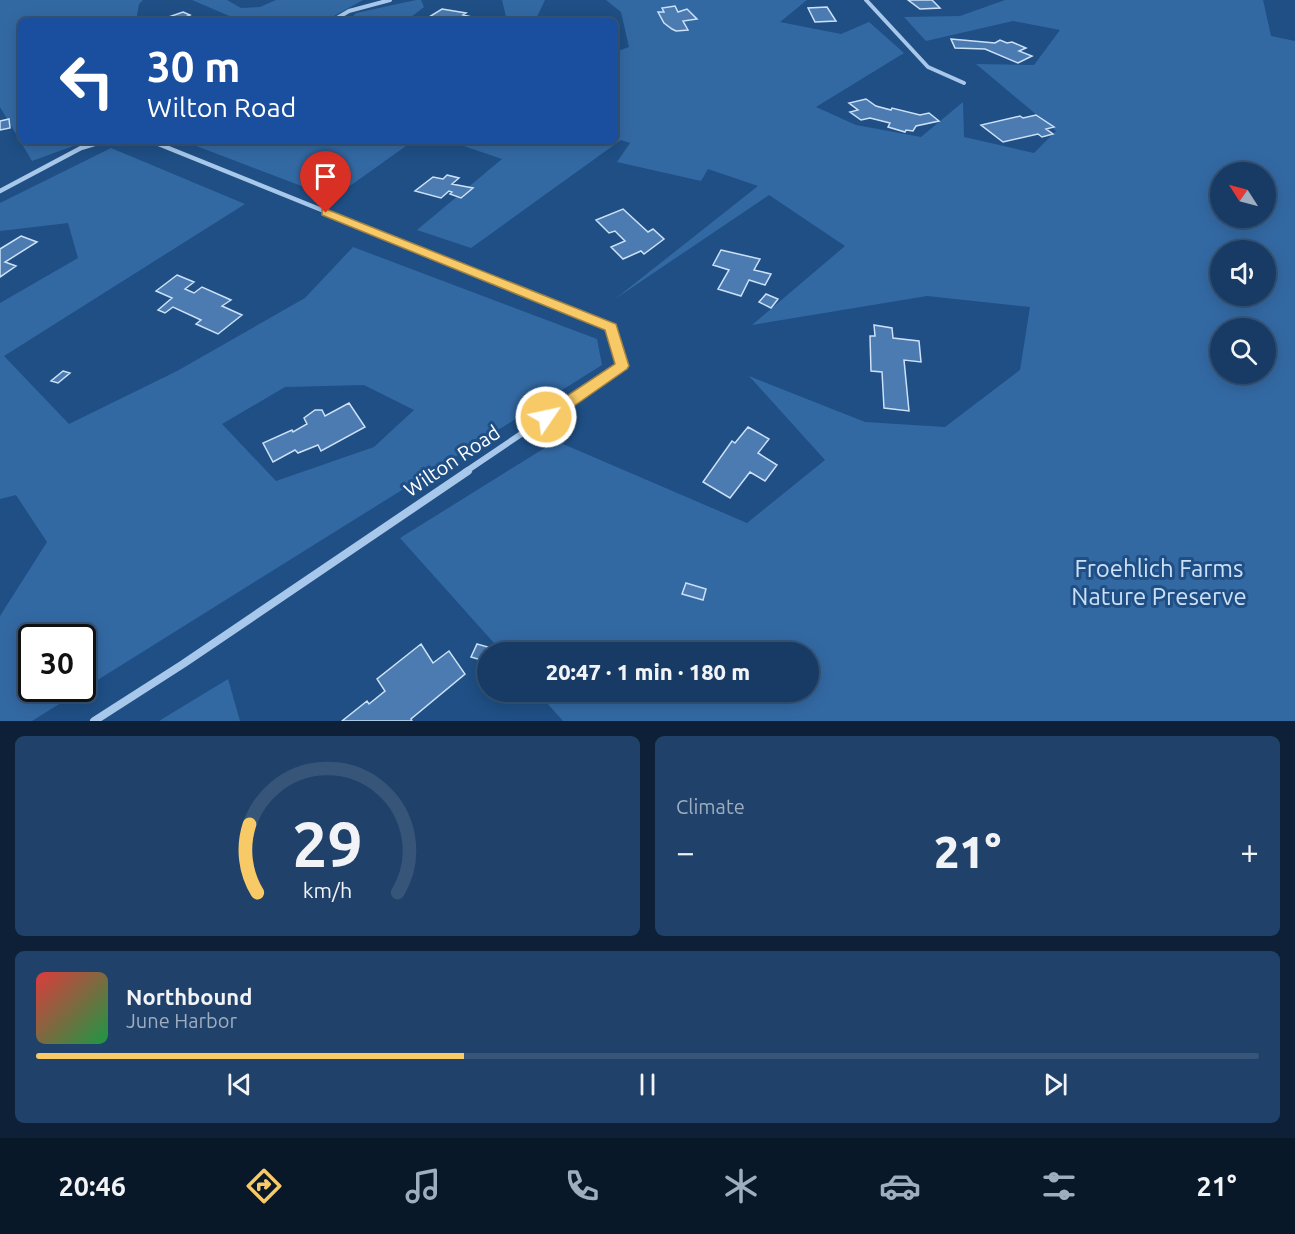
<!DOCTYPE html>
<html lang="en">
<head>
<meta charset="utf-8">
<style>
  body { margin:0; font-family:Ubuntu,sans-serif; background:#20426a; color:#f1f3f6; height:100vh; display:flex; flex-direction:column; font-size:22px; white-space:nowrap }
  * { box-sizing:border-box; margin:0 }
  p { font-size:20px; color:#9eadbf }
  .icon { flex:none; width:33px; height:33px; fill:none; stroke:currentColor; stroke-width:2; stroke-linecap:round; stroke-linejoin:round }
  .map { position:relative; height:721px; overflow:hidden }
  .panel { display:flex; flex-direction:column; gap:15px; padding:15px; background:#0d2037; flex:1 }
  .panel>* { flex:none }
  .banner { position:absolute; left:18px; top:18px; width:600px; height:126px; border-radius:9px; box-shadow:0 3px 15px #0003,0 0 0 2px #365578; background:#1a4fa0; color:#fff; overflow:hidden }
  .needle { width:39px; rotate:306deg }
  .controls { position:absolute; left:1210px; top:162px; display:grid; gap:12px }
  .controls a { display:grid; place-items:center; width:66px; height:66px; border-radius:50%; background:#173b64; box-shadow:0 3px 15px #0003,0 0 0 2px #365578; font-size:30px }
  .speed { position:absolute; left:18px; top:624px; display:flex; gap:12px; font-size:30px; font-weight:700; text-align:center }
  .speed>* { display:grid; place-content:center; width:78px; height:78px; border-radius:50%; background:#173b64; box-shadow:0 3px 15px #0003,0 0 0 2px #365578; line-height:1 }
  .speed .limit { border:3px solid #111; border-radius:9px; background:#fff; color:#111 }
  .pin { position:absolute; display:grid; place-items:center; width:51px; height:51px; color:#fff; margin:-62px -26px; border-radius:50% 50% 50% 0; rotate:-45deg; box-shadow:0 0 6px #0007 }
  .pin .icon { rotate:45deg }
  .me { position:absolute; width:66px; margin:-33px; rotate:56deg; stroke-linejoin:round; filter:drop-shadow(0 0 4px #0008) }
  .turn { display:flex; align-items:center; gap:21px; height:126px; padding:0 30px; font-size:27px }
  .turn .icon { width:78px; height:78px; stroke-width:2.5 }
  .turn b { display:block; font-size:42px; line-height:51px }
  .big { font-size:45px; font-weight:800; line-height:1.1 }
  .panel .widget { flex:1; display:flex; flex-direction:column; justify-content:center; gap:9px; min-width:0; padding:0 21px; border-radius:9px; background:#20426a }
  .panel .dial { align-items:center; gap:0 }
  .dial svg { height:156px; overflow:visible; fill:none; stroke:#365578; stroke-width:7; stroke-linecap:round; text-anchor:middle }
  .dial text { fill:#f1f3f6; stroke:none }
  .song { display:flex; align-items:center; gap:18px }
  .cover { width:72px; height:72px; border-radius:9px; background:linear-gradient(135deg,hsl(0 70% 55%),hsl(140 70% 35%)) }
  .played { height:6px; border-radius:3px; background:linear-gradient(90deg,#f8ca67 35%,#365578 35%) }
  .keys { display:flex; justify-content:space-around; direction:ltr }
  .heat { display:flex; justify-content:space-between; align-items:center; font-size:33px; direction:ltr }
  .panel .tiles { flex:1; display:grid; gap:15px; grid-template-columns:1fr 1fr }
  .widget:last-child { grid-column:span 2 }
  .trip { position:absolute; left:477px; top:642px; width:342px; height:60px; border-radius:30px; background:#173b64; box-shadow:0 3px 15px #0003,0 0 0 2px #365578; font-weight:800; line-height:60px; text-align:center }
  .tab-bar { display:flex; height:96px; justify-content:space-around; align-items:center; background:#091828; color:#9eadbf }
  .tab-bar .icon { width:42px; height:42px }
  .tab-bar .active { color:#f8ca67 }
  .tab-bar b { font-size:27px; color:#f1f3f6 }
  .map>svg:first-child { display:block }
  .green { fill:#3369a3; fill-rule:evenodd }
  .building { fill:#4b7bb0; stroke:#cce1f7; stroke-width:1.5 }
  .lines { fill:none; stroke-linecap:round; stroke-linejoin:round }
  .street-far3 { stroke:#a7c8ea; stroke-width:4 }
  .street-far2 { stroke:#a7c8ea; stroke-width:4.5 }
  .street-far1 { stroke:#a7c8ea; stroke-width:6 }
  .street { stroke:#a7c8ea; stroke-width:8 }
  .route { fill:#f8ca67; stroke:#a18343; stroke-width:1.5 }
  .labels { text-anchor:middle; stroke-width:6; stroke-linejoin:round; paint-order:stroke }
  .street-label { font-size:20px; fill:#fff; stroke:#1f4f85 }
  .near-park-label { font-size:24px; fill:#cce1f7; stroke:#1f4f85 }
</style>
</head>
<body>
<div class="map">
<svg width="1295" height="721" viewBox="0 0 1295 721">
  <rect width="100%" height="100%" fill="#1f4f85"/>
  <path class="green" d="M 0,0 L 143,0 L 139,4 L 136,21 L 21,21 L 21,141 L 87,141 L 32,161 L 0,107 Z
    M 192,0 L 227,0 L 241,8 L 260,7 L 276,0 L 363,0 L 325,21 L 241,21 Z
    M 416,0 L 421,0 L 424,7 L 406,21 L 348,21 L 356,13 Z
    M 502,0 L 545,0 L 535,21 L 507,21 Z
    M 606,0 L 807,0 L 780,22 L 841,34 L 869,22 L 904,53 L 816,107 L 856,125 L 921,137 L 963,102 L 964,137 L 1034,153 L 1056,131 L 976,64 L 1034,65 L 1060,30 L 1013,21 L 926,41 L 904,17 L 960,16 L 1005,0 L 1263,0 L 1271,36 L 1295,41 L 1295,721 L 563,721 L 537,692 L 808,692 L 808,652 L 502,652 L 400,538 L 556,441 L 747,523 L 825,460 L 749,376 L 865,422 L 945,427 L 1020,370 L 1030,307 L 927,296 L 752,325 L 845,246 L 769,195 L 615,299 L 758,186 L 708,169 L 701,181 L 617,162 L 630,143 L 621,140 L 471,248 L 417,230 L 502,159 L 449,141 L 615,141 L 615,52 L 629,47 L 621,12 ZM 1221,172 L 1266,172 L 1266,218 L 1221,218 ZM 1221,250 L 1266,250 L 1266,296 L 1221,296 ZM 1221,328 L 1266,328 L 1266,374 L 1221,374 Z
    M 183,141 L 413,141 L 333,198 Z
    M 111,148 L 245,204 L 4,356 L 69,424 L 177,371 L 305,298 L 353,247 L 597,339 L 602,365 L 32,721 L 0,721 L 0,616 L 47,542 L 16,495 L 0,499 L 0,303 L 78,258 L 68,223 L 0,231 L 0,203 ZM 364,385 L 414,410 L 374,447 L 276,481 L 222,424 L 285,387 ZM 32,638 L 82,638 L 82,688 L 32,688 Z
    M 228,679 L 240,721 L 159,721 Z"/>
  <path class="building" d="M 908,0 L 932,0 L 940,8 L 920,9 Z
    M 675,6 L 678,12 L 687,9 L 697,19 L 683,21 L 688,30 L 676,31 L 672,29 L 664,23 L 658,12 L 664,12 L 662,8 Z
    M 827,7 L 836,21 L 815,22 L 808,8 Z
    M 442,9 L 466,13 L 463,15 L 485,20 L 424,20 Z
    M 183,12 L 190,15 L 183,18 L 188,20 L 157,21 Z
    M 951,39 L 995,43 L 1000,40 L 1007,43 L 1012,42 L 1026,48 L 1019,51 L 1032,56 L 1018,63 L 985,49 L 955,48 Z
    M 866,99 L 876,106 L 891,110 L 892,108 L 920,115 L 929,113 L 939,121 L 916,126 L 913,131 L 906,130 L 905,132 L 888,127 L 890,123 L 870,118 L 861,120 L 850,112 L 858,110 L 849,103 Z
    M 1036,115 L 1054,127 L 1046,129 L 1053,134 L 1042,137 L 1038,134 L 1003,142 L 981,125 L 1020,116 L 1023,118 Z
    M 9,119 L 10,128 L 0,130 L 0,121 Z
    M 447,175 L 459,178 L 452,184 L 473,188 L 461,198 L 450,194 L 452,192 L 449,191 L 441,198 L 415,191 L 433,177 L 443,179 Z
    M 623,209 L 648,232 L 653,229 L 664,239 L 644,254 L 641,251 L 623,259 L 611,247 L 625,241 L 615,231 L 609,233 L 596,220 Z
    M 21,236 L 37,242 L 5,262 L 16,266 L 0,277 L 0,249 Z
    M 721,250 L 760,259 L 754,270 L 771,274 L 765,285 L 749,280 L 741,296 L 718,289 L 729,270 L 713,265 Z
    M 177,275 L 194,282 L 185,289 L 194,293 L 202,287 L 231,300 L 222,306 L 242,315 L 218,334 L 196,324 L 201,320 L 173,307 L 165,313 L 158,310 L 172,298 L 156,291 Z
    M 766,294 L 778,299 L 771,308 L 759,302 Z
    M 874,325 L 892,328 L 893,338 L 919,341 L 921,362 L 904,360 L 909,411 L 884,408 L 882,372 L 871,371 L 870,336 L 875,336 Z
    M 63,371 L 70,373 L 58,383 L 51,381 Z
    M 349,403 L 365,427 L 321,451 L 318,445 L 298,453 L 295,450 L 273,462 L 263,443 L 292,430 L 293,432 L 307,424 L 304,418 L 315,410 L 322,410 L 325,416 Z
    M 748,427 L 769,439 L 758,453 L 777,465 L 765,481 L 750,472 L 730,498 L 703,482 L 732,441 L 735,443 Z
    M 686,583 L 706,589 L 703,600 L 682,594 Z
    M 421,644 L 433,663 L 449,651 L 465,674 L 411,719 L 412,721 L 342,721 L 367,701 L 369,704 L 385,691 L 377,679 Z
    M 477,644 L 495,649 L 494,652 L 488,652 L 488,662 L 471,657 Z"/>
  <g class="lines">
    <path class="street-far3" d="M 866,0 L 928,67 L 964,83
      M 332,21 L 349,11 L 390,0"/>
    <path class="street-far2" d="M 151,141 L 485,276
      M 0,191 L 81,148 L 104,141"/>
    <path class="street-far1" d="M 465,472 L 622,366 L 611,327 L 482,275"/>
    <path class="street" d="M 94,721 L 183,664 L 468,471"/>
  </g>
  <path class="route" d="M 326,209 L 616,324 L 629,366 L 627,369 L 551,422 L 541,422 L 538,417 L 541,413 L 615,364 L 605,330 L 322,215 L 322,210 Z"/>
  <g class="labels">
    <g class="street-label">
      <text transform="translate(452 461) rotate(-34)" y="7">Wilton Road</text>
    </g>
    <g class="near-park-label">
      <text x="1159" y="577">Froehlich Farms<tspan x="1159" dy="28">Nature Preserve</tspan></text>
    </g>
  </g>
</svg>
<div class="controls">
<a><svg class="needle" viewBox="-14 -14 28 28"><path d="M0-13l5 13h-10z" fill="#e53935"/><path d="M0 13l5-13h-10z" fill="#9eadbf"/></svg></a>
<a><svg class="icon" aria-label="sound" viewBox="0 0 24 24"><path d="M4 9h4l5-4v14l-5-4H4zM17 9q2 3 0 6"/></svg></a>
<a><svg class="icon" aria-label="search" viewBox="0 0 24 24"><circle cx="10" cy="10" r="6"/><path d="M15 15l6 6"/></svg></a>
</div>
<div class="speed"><div class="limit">30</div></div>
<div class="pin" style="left:326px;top:213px;background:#d93025"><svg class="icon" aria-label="arrive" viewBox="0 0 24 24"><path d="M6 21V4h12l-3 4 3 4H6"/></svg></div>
<svg class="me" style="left:546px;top:417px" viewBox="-20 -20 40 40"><circle r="17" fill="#f8ca67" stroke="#fff" stroke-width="3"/><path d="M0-11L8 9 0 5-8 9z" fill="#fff"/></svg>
<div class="trip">20:47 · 1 min · 180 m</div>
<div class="banner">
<div class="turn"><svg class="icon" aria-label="left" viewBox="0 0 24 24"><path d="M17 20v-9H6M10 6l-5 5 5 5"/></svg><div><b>30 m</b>Wilton Road</div></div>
</div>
</div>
<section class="panel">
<div class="tiles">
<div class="widget dial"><svg viewBox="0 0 100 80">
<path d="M14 69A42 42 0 1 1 86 69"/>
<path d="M14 69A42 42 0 0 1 10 34" stroke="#f8ca67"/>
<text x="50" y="56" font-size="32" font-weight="700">29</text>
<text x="50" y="72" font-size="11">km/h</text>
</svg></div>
<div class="widget"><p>Climate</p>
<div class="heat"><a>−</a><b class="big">21°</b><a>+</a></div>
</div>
<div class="widget">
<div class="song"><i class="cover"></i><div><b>Northbound</b><p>June Harbor</p></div></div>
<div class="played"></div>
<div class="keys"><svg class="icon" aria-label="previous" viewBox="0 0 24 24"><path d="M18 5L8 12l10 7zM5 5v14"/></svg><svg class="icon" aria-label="pause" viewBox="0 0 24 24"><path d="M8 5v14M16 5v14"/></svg><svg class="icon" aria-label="next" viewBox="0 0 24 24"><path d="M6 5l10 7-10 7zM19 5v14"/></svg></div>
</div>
</div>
</section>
<nav class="tab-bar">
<b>20:46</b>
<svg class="icon active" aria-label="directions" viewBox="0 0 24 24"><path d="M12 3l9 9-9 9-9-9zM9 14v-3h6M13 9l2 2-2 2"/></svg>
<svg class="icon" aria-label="music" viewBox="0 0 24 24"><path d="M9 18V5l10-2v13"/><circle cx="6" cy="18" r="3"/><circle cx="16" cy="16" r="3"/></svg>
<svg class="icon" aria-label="phone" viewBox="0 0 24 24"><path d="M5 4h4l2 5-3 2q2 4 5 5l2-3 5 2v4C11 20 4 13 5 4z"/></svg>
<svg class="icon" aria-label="climate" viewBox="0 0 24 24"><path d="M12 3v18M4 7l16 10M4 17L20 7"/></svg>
<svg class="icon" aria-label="car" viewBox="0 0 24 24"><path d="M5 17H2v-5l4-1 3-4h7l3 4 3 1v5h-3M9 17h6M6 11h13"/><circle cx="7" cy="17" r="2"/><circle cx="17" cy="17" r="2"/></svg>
<svg class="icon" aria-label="filters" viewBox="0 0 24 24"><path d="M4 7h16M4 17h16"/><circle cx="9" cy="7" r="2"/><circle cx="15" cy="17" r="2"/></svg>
<b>21°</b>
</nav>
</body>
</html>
